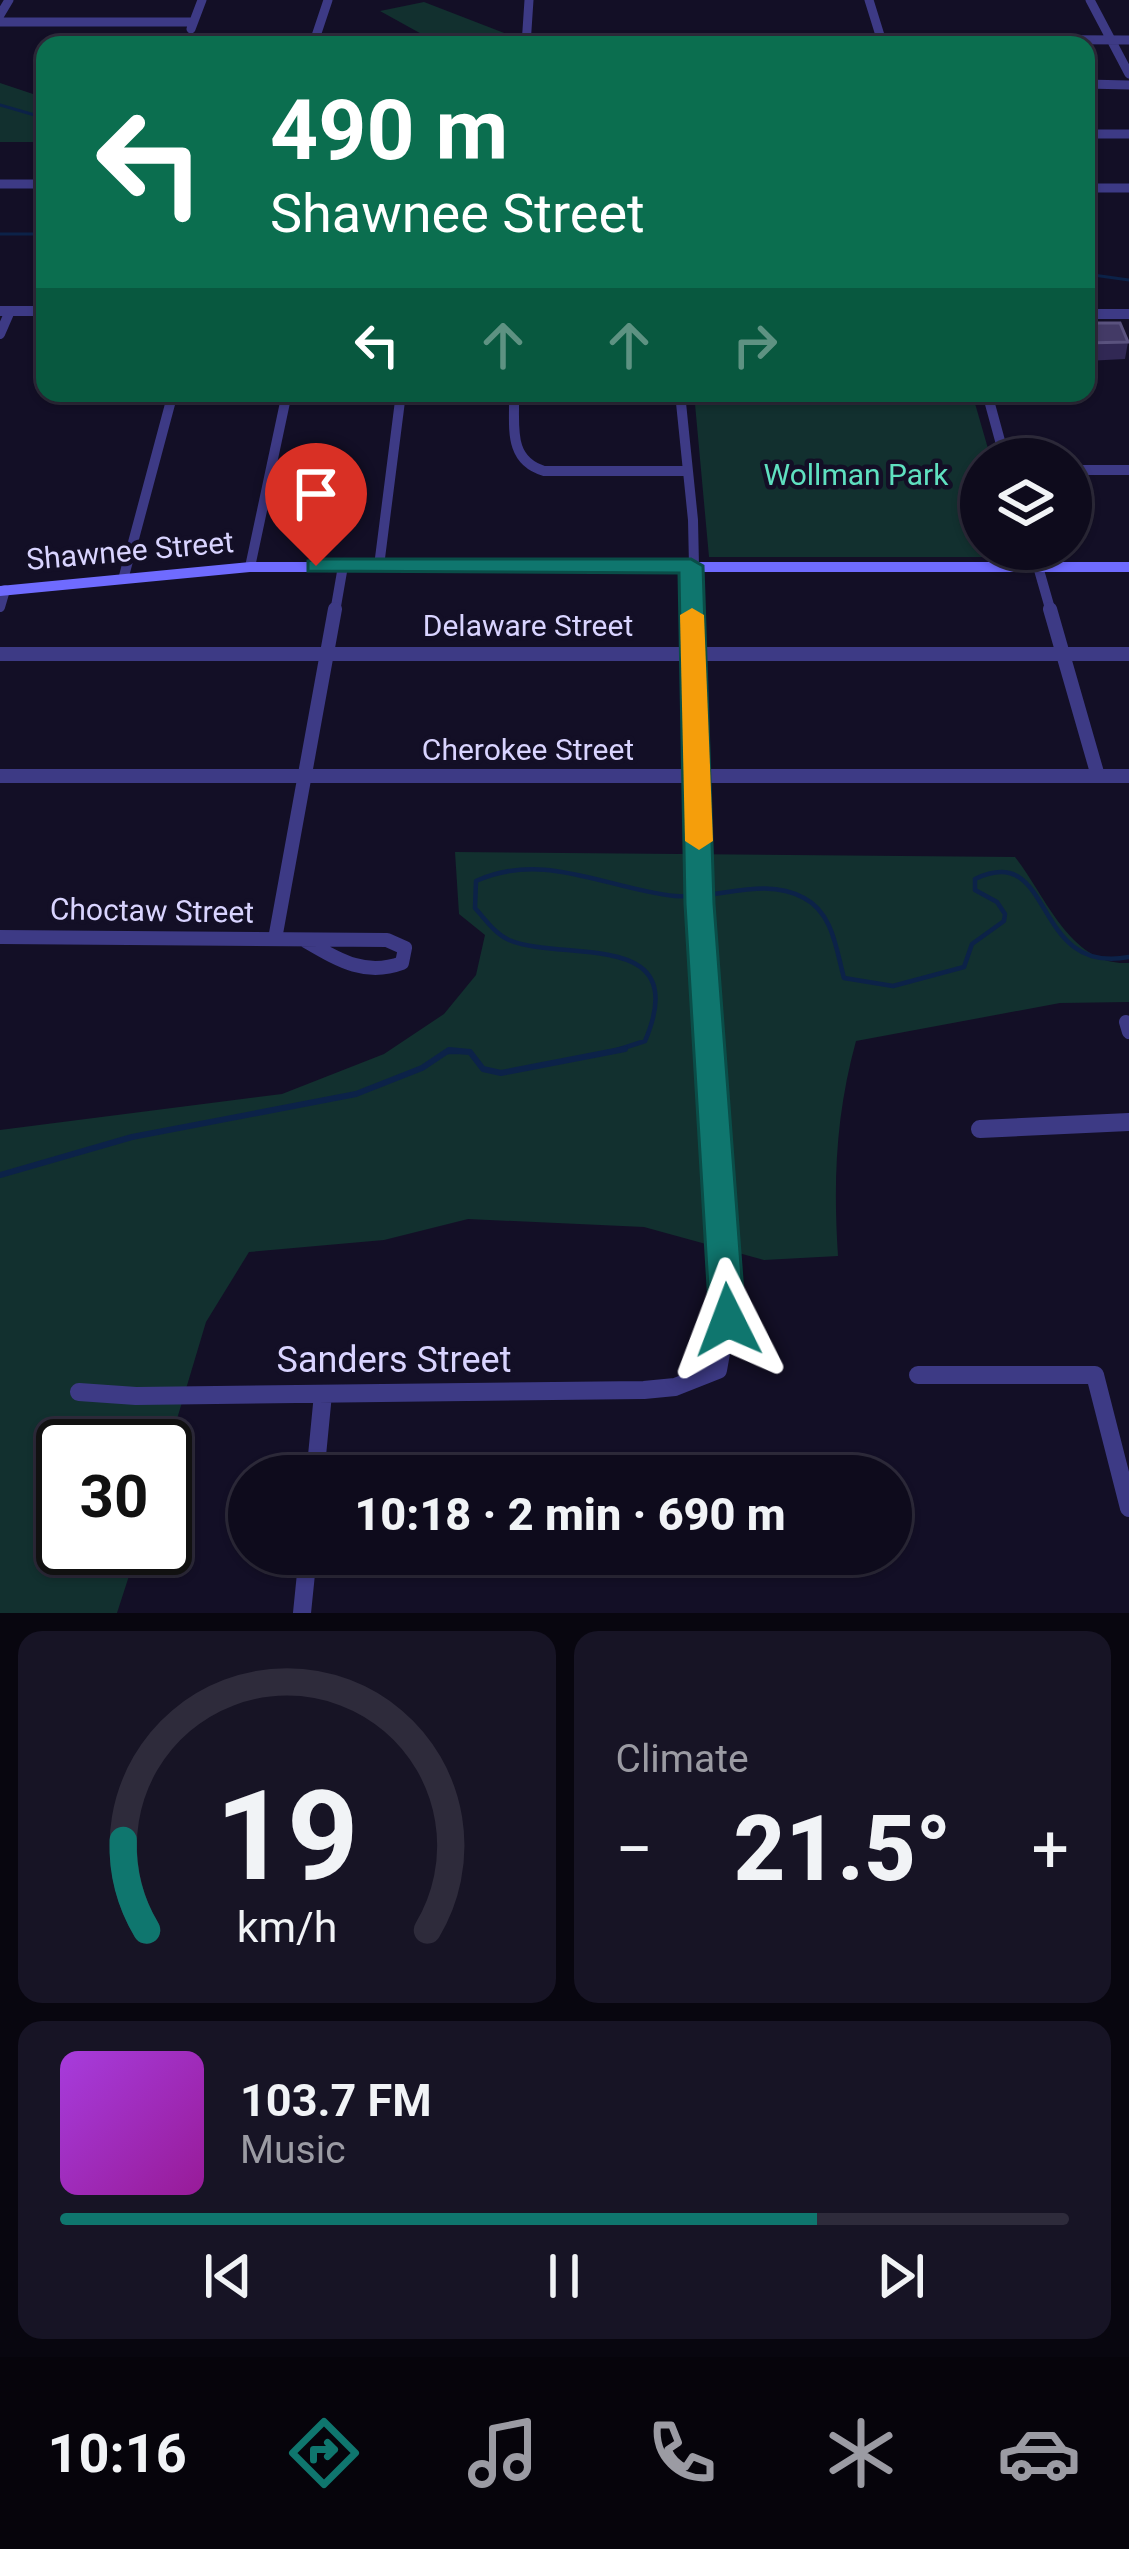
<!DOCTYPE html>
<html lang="en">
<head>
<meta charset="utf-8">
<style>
  body { margin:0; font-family:Roboto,sans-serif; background:#171425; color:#f1f3f6; height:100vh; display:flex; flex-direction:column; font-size:45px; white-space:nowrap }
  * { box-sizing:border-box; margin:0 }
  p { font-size:39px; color:#9b9ba3 }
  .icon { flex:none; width:66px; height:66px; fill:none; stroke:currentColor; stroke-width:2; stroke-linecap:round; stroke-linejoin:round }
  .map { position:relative; height:1613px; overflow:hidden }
  .sheet { display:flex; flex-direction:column; gap:18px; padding:18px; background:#08060f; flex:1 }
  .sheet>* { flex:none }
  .top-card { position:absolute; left:36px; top:36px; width:1059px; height:366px; border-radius:24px; box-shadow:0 3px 9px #0004,0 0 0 3px #2e2b3b; background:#0b6e4f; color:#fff; overflow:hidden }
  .buttons { position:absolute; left:960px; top:438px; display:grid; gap:24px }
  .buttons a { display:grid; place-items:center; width:132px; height:132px; border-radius:50%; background:#0e0b1c; box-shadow:0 3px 9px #0004,0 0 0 3px #2e2b3b; font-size:60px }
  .speed { position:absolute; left:36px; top:1419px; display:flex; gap:24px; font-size:60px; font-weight:700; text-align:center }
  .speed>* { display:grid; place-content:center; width:156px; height:156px; border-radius:50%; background:#0e0b1c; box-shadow:0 3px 9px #0004,0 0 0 3px #2e2b3b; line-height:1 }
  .speed .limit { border:6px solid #111; border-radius:18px; background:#fff; color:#111 }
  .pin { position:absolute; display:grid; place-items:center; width:102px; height:102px; color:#fff; margin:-123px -51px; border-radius:50% 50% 50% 0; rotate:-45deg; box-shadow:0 0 12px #0007 }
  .pin .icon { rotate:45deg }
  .me { position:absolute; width:132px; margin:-66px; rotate:357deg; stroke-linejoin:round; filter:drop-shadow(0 0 9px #0008) }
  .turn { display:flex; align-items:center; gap:42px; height:252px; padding:0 36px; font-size:54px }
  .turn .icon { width:156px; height:156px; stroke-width:2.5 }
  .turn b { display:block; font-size:84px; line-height:102px }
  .lanes { display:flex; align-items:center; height:114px; padding:0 36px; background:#0003; justify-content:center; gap:60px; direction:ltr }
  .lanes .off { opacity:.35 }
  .big { font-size:90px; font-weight:800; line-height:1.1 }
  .sheet .card { flex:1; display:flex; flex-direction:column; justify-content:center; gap:18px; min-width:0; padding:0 42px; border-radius:24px; background:#171425 }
  .sheet .dial { align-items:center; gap:0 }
  .dial svg { height:312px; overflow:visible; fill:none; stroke:#2e2b3b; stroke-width:7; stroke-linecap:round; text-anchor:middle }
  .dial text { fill:#f1f3f6; stroke:none }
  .song { display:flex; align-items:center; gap:36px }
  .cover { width:144px; height:144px; border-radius:18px; background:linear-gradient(135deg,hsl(280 70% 55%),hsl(300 70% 35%)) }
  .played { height:12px; border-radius:6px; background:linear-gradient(90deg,#0f766e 75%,#2e2b3b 75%) }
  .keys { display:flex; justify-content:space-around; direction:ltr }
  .heat { display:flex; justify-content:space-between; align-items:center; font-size:66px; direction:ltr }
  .sheet .tiles { flex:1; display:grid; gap:18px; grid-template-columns:1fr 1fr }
  .card:last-child { grid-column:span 2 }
  .trip { position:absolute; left:228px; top:1455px; width:684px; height:120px; border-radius:60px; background:#0e0b1c; box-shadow:0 3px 9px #0004,0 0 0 3px #2e2b3b; font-weight:800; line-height:120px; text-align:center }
  .dock { display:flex; height:192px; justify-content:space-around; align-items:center; background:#06040b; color:#9b9ba3 }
  .dock .icon { width:84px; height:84px }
  .dock .current { color:#0f766e }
  .dock b { font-size:54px; color:#f1f3f6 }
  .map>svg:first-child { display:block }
  .green { fill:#12302f }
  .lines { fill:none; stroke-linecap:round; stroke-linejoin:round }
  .stream-far2 { stroke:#0c2248; stroke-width:3 }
  .stream-far1 { stroke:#0c2248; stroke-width:4.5 }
  .stream { stroke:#0c2248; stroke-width:6 }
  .street-far3 { stroke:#3d3a85; stroke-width:9 }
  .street-far2 { stroke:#3d3a85; stroke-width:10 }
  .street-far1 { stroke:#3d3a85; stroke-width:14 }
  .street { stroke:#3d3a85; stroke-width:18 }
  .secondary { fill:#6f6bff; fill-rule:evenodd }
  .wall { fill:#312854 }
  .building { fill:#433a66; stroke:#5a527e; stroke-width:3 }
  .route { fill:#0f766e; stroke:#0a4d48; stroke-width:3 }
  .slow { fill:#f59e0b }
  .labels { text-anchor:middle; stroke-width:9; stroke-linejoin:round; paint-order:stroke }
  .park-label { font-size:30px; fill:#5fe0c0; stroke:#130f26 }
  .street-label { font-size:30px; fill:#d9d4ff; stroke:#130f26 }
  .near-street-label { font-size:36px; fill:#d9d4ff; stroke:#130f26 }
</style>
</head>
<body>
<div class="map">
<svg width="1129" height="1613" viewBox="0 0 1129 1613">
  <rect width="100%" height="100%" fill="#130f26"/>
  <path class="green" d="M 424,2 L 517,38 L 427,45 L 427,37 L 380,11 Z
    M 0,83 L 45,98 L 45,142 L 0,142 Z
    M 694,393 L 972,393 L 991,459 L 981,459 L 981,549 L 1016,549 L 1018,557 L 709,557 Z
    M 455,852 L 1015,857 C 1046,896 1070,966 1129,963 L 1129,1002 L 1060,1003 L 856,1041 C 836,1114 833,1180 838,1256 L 764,1260 L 644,1227 L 468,1219 L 384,1240 L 249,1252 L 206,1322 L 165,1459 L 165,1446 L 63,1446 L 63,1548 L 138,1548 L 117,1613 L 0,1613 L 0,1130 L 282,1094 L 384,1054 L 444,1014 L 476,975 L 485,935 L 459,914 Z"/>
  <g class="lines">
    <path class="stream-far2" d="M 0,105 L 45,118
      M 0,234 L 45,234
      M 1086,274 L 1129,280"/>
    <path class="stream-far1" d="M 447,1052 L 467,1052
      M 611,1052 L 645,1041 C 694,927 562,963 509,940 C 495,934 485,919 475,908 L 476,881 C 544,850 607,889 675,896 C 718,900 763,876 804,898 C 833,913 836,949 844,978 L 893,986 L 964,967 L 972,944 L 1004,921 L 1005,914 L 997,902 L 975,890 L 975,879 C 1056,840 1030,976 1129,957"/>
    <path class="stream" d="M 0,1175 L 132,1137 L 356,1094 L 422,1068 L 449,1050 L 470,1052 L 483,1069 L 501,1073 L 625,1049"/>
    <path class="street-far3" d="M 869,0 L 883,45
      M 1090,0 L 1129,74
      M 0,15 L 9,0
      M 0,22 L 193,22
      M 191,29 L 202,0
      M 187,38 L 407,38
      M 527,38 L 1129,40
      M 313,45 L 328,0
      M 526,45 L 529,0
      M 1086,84 L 1129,85
      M 1086,134 L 1129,134
      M 0,184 L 45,184
      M 1086,188 L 1129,188"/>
    <path class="street-far2" d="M 0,311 L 45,311
      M 1086,314 L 1129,314
      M 0,334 L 10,311
      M 514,393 C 515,425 507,460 544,471 L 688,471
      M 680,393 L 693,520 L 695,612
      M 987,393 L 1005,459
      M 1071,470 L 1129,470
      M 1033,549 L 1051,612
      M 379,566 L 401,393
      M 250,567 L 287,393
      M 124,576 L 173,393
      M 0,607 L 5,590
      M 335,612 L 343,566"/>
    <path class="street-far1" d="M 695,609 L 700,904 L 710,1052
      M 1050,609 L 1098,776
      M 0,654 L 1129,654
      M 0,776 L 1129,776
      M 0,937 L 387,940 L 405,948 L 402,963 C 364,977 337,959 304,940
      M 275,939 L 335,609
      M 1126,1022 L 1129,1032"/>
    <path class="street" d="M 980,1129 L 1129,1122
      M 918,1375 L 1095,1375 L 1129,1508
      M 79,1392 L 136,1396 L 644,1390 L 675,1387 L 718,1370 L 727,1320 L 709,1049
      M 315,1476 L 323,1394
      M 302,1613 L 308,1554"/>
    <path class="secondary" d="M 250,562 L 1129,562 L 1129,572 L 250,572 L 0,596 L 0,586 Z"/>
  </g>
  <path class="wall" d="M 1086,323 L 1128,342 L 1125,359 L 1086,361 Z"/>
  <path class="building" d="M 1086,323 L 1120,323 L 1128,342 L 1086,343 Z"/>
  <path class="route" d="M 316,559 L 691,559 L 703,566 L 714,904 L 745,1320 L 740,1330 L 728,1334 L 715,1330 L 710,1320 L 685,904 L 679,573 L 308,571 L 308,561 Z"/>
  <path class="slow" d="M 692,608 L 704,615 L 713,841 L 699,850 L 685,841 L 680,615 Z"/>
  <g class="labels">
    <g class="park-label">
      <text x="856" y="485">Wollman Park</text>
    </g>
    <g class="street-label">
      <text transform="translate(130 551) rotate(-5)" y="10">Shawnee Street</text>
      <text x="528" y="636">Delaware Street</text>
      <text x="528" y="760">Cherokee Street</text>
      <text transform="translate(152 911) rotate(1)" y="10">Choctaw Street</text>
    </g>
    <g class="near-street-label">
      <text x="394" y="1372">Sanders Street</text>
    </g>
  </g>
</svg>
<div class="buttons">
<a><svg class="icon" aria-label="layers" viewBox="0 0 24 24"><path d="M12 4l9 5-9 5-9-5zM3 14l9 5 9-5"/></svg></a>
</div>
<div class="speed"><div class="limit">30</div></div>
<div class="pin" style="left:316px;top:566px;background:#d93025"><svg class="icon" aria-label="arrive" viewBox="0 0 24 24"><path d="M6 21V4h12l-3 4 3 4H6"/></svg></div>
<svg class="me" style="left:728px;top:1320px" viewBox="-20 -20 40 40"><path d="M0-17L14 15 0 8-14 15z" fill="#0f766e" stroke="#fff" stroke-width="4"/></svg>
<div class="trip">10:18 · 2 min · 690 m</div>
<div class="top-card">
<div class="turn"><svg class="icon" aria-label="left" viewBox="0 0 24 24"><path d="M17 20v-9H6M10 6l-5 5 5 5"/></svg><div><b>490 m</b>Shawnee Street</div></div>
<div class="lanes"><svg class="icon" aria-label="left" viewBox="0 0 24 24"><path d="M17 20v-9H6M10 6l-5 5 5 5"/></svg><svg class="icon off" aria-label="ahead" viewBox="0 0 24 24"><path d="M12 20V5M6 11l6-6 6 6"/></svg><svg class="icon off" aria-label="ahead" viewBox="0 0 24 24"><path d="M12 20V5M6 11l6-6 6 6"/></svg><svg class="icon off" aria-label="right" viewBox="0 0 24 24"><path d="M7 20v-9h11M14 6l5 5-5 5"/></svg></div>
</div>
</div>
<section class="sheet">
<div class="tiles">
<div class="card dial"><svg viewBox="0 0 100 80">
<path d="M14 69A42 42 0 1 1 86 69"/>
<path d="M14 69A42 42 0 0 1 8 46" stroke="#0f766e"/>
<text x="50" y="56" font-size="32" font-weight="700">19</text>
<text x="50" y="72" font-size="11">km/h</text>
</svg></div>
<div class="card"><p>Climate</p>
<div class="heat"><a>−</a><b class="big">21.5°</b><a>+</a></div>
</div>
<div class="card">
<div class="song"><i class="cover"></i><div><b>103.7 FM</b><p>Music</p></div></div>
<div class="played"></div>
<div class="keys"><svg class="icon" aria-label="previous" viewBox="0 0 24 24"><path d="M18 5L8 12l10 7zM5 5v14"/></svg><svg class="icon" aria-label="pause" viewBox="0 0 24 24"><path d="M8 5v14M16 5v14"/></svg><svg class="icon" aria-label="next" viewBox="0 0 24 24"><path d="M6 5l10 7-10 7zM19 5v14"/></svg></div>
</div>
</div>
</section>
<nav class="dock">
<b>10:16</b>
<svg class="icon current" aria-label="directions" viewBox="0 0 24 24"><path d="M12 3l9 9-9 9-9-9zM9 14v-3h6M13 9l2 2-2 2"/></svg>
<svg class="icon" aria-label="music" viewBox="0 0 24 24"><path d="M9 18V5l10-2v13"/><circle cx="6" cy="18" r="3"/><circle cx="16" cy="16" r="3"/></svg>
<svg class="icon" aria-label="phone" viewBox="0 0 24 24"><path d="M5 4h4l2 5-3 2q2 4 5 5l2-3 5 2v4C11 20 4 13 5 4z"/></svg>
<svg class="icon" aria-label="climate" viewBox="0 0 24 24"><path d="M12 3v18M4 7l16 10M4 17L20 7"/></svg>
<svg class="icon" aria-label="car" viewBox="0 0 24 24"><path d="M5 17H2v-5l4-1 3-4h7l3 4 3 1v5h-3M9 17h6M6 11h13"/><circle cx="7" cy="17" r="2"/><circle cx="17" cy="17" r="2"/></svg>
</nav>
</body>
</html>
